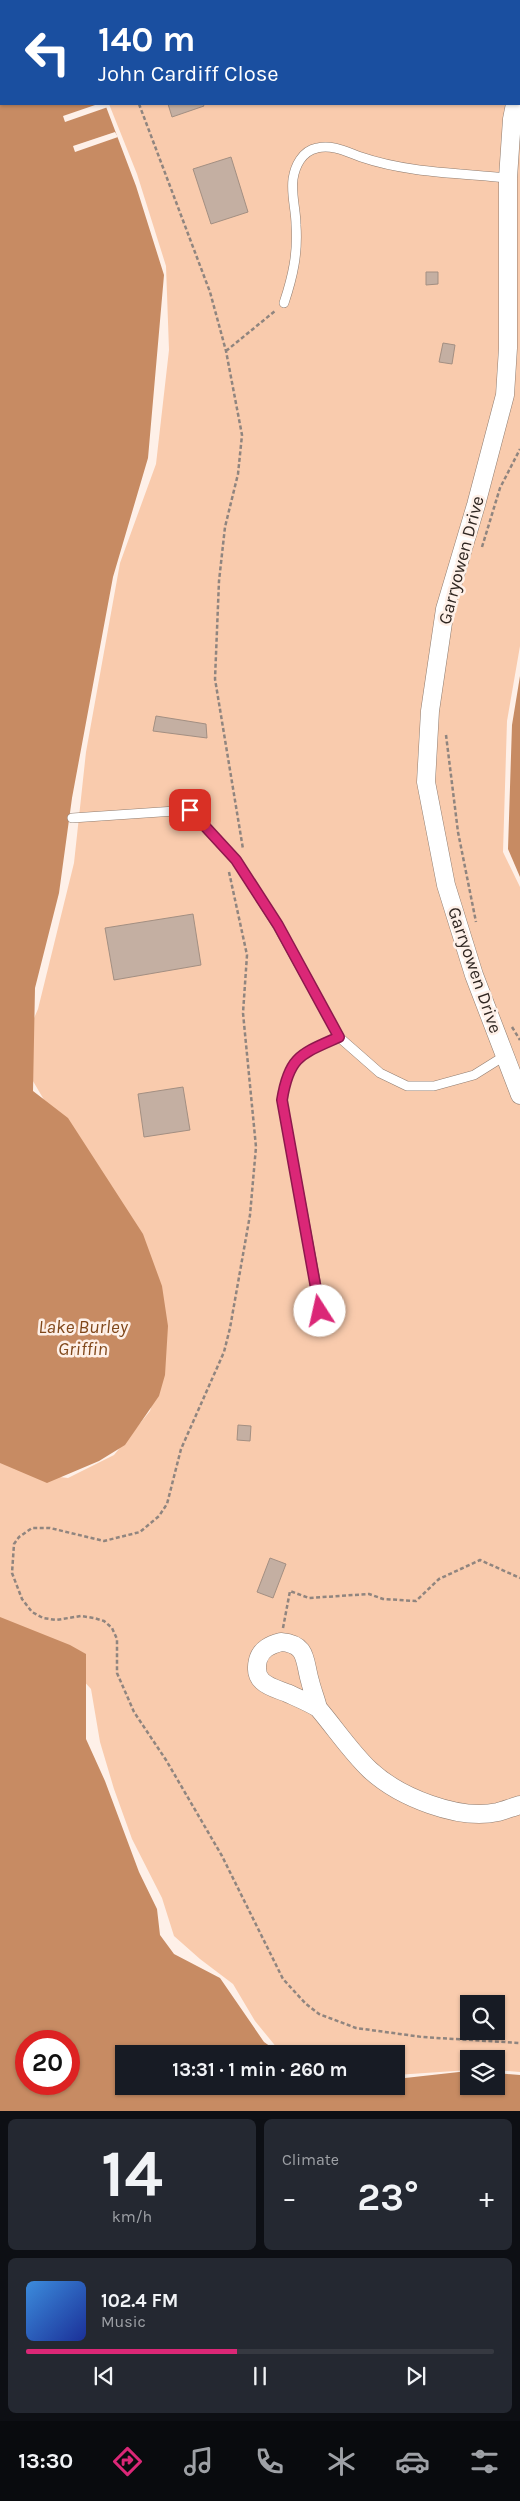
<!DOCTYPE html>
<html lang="en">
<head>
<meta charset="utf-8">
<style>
  body { margin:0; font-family:Karla,sans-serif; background:#242831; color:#f1f3f6; height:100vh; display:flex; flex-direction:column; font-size:19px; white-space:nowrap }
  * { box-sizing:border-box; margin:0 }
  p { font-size:16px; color:#9ea1a6 }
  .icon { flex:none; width:28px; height:28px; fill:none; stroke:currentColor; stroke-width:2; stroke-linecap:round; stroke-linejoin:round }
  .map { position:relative; height:2111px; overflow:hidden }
  .drawer { display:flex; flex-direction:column; gap:8px; padding:8px; background:#0d0f14; flex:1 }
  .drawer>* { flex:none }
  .banner { position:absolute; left:0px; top:0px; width:520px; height:105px; box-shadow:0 1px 4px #0004; background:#1a4fa0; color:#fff; overflow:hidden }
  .fabs { position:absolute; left:460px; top:1995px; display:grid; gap:10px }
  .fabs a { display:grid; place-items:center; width:45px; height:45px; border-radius:0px; background:#171b24; box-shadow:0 1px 4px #0004; font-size:25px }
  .speed { position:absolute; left:15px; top:2030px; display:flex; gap:10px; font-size:25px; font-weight:700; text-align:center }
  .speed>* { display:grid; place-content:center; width:65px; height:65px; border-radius:50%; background:#171b24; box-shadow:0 1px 4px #0004; line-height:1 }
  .speed .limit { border:8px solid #d22; background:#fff; color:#111 }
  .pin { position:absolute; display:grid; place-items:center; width:42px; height:42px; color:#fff; margin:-21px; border-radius:10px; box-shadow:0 2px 8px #0006 }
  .me { position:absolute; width:55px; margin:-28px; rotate:350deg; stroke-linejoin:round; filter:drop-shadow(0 0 4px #0008) }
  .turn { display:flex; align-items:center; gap:18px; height:105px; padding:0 15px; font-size:22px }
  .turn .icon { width:65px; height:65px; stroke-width:2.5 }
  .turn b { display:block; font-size:35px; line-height:42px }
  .big { font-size:38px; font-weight:700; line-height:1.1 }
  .drawer .card { flex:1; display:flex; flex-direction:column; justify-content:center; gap:8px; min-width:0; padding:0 18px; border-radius:8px; background:#242831 }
  .drawer .dial { align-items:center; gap:0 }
  .dial b { font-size:65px; line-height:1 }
  .song { display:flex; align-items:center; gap:15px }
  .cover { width:60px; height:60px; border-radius:8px; background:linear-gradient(135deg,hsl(210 70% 55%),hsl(230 70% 35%)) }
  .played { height:5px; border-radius:2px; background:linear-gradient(90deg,#db2777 45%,#363941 45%) }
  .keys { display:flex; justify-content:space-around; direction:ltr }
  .heat { display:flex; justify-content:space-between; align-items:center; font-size:28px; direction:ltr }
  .drawer .tiles { flex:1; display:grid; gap:8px; grid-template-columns:1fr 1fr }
  .card:last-child { grid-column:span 2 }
  .trip { position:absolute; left:115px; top:2045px; width:290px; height:50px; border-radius:0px; background:#171b24; box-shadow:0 1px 4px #0004; font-weight:700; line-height:50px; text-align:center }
  .menu { display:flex; height:80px; justify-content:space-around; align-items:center; background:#090b0e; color:#9ea1a6 }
  .menu .icon { width:35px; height:35px }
  .menu .on { color:#db2777 }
  .menu b { font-size:22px; color:#f1f3f6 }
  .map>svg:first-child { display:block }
  .green { fill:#f9cbad; fill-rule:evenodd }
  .water { fill:#c78b63; fill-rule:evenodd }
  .pier { fill:#fef0e8 }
  .building { fill:#c4afa2; stroke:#a38f82 }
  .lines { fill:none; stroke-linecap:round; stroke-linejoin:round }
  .service-casing { stroke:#907d70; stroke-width:10 }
  .minor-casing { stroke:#907d70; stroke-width:19 }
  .path { stroke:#90857f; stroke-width:2.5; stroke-dasharray:4 2.5; stroke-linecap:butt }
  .service { stroke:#fff; stroke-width:9 }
  .minor { stroke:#fff; stroke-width:18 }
  .route-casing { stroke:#8e194d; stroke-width:12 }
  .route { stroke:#db2777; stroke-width:9 }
  .labels { text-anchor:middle; stroke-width:5; stroke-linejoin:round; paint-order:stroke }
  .street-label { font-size:18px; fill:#2f2621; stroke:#fef0e8 }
  .water-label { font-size:19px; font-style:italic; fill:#80471a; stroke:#fef0e8 }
</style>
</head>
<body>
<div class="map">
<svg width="520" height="2111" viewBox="0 0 520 2111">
  <rect width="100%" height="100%" fill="#fef0e8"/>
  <path class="green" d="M 34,0 L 520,0 L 520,646 L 507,721 L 503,852 L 520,887 L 520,2072 L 496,2070 L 496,2059 L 469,2059 L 469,2070 L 396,2075 L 396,2054 L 282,2054 L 255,2021 L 233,1984 L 200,1959 L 174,1936 L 162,1898 L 132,1839 L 114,1789 L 100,1742 L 91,1689 L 67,1663 L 0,1623 L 0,1445 L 34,1474 L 68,1478 L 114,1455 L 150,1411 L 166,1357 L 50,1110 L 30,1076 L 31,1025 L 38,1009 L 74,863 L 86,752 L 120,563 L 156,464 L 169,350 L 166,266 L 137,174 L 109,104 L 519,104 L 519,1 ZM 469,2004 L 496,2004 L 496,2031 L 469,2031 Z"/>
  <path class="water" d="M 0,0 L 23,1 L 1,1 L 1,104 L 105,104 L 136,186 L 164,275 L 148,458 L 113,577 L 72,798 L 59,893 L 35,988 L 33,1091 L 68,1118 L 143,1234 L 162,1286 L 168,1326 L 165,1375 L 159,1396 L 125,1445 L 99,1461 L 47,1483 L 0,1463 Z
    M 520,676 L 520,877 L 508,849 L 512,725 Z
    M 0,1617 L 70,1645 L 86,1654 L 86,1739 L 105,1781 L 139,1872 L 157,1909 L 160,1935 L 174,1954 L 220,1978 L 264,2042 L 281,2054 L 124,2054 L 124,2086 L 396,2086 L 396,2079 L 468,2071 L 469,2086 L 496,2086 L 496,2073 L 520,2075 L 520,2111 L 0,2111 ZM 69,2041 L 69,2084 L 26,2084 L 26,2041 Z"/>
  <path class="pier" d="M 98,104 L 107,104 L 108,107 L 65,122 L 63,116 Z
    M 115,132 L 118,137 L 75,152 L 73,146 Z"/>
  <path class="building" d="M 168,104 L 203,104 L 204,106 L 172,117 Z
    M 231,157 L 248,212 L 211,224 L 193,169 Z
    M 426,272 L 438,272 L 438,284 L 426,285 Z
    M 443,343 L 455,345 L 452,364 L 439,362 Z
    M 156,716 L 206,724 L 207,738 L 153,731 Z
    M 193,914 L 201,965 L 114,980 L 105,928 Z
    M 183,1087 L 190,1130 L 144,1137 L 138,1094 Z
    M 238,1425 L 251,1426 L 250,1441 L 237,1440 Z
    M 270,1558 L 286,1564 L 273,1598 L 257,1592 Z"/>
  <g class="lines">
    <defs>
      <path id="service" d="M 284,303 C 293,276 298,253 296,225 C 296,210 291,195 293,179 C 295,166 302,151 317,148 C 332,144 347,152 361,157 C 408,173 459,173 508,178
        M 72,818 L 190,810 L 236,860 L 277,925 L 339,1037 L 380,1073 L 407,1086 L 434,1086 L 474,1075 L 506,1055
        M 321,1311 L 282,1100 C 289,1056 301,1054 339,1037"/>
      <path id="minor" d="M 519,88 L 520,83
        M 515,104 L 512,119 L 508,178 L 508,348 L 505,395 L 476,505 L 445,609 L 430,711 L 426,782 L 446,885 L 474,975 L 520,1095
        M 281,1642 C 308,1644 304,1661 310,1681 C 312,1690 316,1699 318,1708 C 308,1702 298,1698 287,1693 C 272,1687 252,1684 258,1660 C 261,1649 270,1645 281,1642 Z
        M 318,1708 C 335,1728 351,1752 370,1770 C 399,1797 459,1821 498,1812 C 505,1810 513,1807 520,1805"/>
    </defs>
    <use href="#service" class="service-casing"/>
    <use href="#minor" class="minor-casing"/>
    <path class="path" d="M 90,0 L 91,1
      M 161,0 L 163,1
      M 139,104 L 210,292 L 226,351 L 242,435 L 238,474 L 225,527 L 219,581 L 215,679 L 243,849
      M 226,351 L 275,311
      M 482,547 L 500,488 L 520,449
      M 446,735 L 458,832 L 476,922
      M 229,872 L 247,955 L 243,1013 L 256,1147 L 250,1215 L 230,1328 L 224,1352 L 181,1449 L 167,1504 L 159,1516 L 140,1532 L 104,1541 L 50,1528 L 32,1528 L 19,1537 L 14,1544 L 12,1573 L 22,1599 L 32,1612 L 43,1618 L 56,1620 L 81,1616 L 94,1618 L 104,1621 L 112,1628 L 117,1639 L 117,1673 L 134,1712 L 166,1760 L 222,1856 L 283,1979 L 306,2004 L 319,2014 L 356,2028 L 422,2037 L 520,2043
      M 512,1027 L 520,1040
      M 283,1628 L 290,1591 L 309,1598 L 369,1594 L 383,1599 L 416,1601 L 439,1579 L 480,1560 L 520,1578"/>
    <use href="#service" class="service"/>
    <use href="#minor" class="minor"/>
  </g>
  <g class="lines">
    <defs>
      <path id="route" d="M 190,810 L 236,860 L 278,925 L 339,1037 C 301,1054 289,1056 282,1100 L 320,1311"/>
    </defs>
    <use href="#route" class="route-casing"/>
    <use href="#route" class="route"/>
  </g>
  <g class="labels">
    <g class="street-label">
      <text transform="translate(461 560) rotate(-75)" y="6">Garryowen Drive</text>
      <text transform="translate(475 970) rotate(71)" y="6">Garryowen Drive</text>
    </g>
    <g class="water-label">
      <text x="83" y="1333">Lake Burley<tspan x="83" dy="22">Griffin</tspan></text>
    </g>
  </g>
</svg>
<div class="fabs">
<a><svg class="icon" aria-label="search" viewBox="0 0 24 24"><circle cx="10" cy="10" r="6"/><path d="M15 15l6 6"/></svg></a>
<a><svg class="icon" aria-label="layers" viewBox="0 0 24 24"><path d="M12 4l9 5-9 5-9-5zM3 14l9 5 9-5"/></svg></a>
</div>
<div class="speed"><div class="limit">20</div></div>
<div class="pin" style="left:190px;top:810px;background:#d93025"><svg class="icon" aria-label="arrive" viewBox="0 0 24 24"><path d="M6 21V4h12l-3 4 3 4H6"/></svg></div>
<svg class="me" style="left:320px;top:1311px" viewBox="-20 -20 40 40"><circle r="19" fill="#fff"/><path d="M0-13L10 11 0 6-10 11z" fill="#db2777"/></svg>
<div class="trip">13:31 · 1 min · 260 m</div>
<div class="banner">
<div class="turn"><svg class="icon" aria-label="left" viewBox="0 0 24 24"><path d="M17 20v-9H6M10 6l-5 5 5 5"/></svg><div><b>140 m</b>John Cardiff Close</div></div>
</div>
</div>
<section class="drawer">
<div class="tiles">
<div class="card dial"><b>14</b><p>km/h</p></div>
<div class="card"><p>Climate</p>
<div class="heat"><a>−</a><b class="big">23°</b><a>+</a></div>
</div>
<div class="card">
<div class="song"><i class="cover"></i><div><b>102.4 FM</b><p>Music</p></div></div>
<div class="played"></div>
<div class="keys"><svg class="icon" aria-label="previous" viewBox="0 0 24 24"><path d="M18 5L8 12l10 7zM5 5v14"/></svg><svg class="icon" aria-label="pause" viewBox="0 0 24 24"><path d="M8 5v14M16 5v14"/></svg><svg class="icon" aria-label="next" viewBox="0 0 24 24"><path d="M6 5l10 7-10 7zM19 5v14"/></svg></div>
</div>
</div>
</section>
<nav class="menu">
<b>13:30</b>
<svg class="icon on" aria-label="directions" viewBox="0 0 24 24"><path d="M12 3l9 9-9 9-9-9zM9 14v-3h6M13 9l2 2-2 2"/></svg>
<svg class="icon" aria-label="music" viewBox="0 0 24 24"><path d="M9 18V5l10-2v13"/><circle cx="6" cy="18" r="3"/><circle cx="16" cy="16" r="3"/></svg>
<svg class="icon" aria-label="phone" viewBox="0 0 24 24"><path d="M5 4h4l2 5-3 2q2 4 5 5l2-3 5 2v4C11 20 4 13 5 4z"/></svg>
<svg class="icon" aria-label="climate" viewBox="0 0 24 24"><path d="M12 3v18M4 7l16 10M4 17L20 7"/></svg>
<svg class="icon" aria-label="car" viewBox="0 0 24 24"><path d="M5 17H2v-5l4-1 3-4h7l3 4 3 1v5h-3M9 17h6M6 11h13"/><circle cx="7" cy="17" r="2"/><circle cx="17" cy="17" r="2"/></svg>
<svg class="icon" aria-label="filters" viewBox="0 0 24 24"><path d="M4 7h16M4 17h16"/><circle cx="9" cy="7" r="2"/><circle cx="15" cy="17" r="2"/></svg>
</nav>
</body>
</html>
